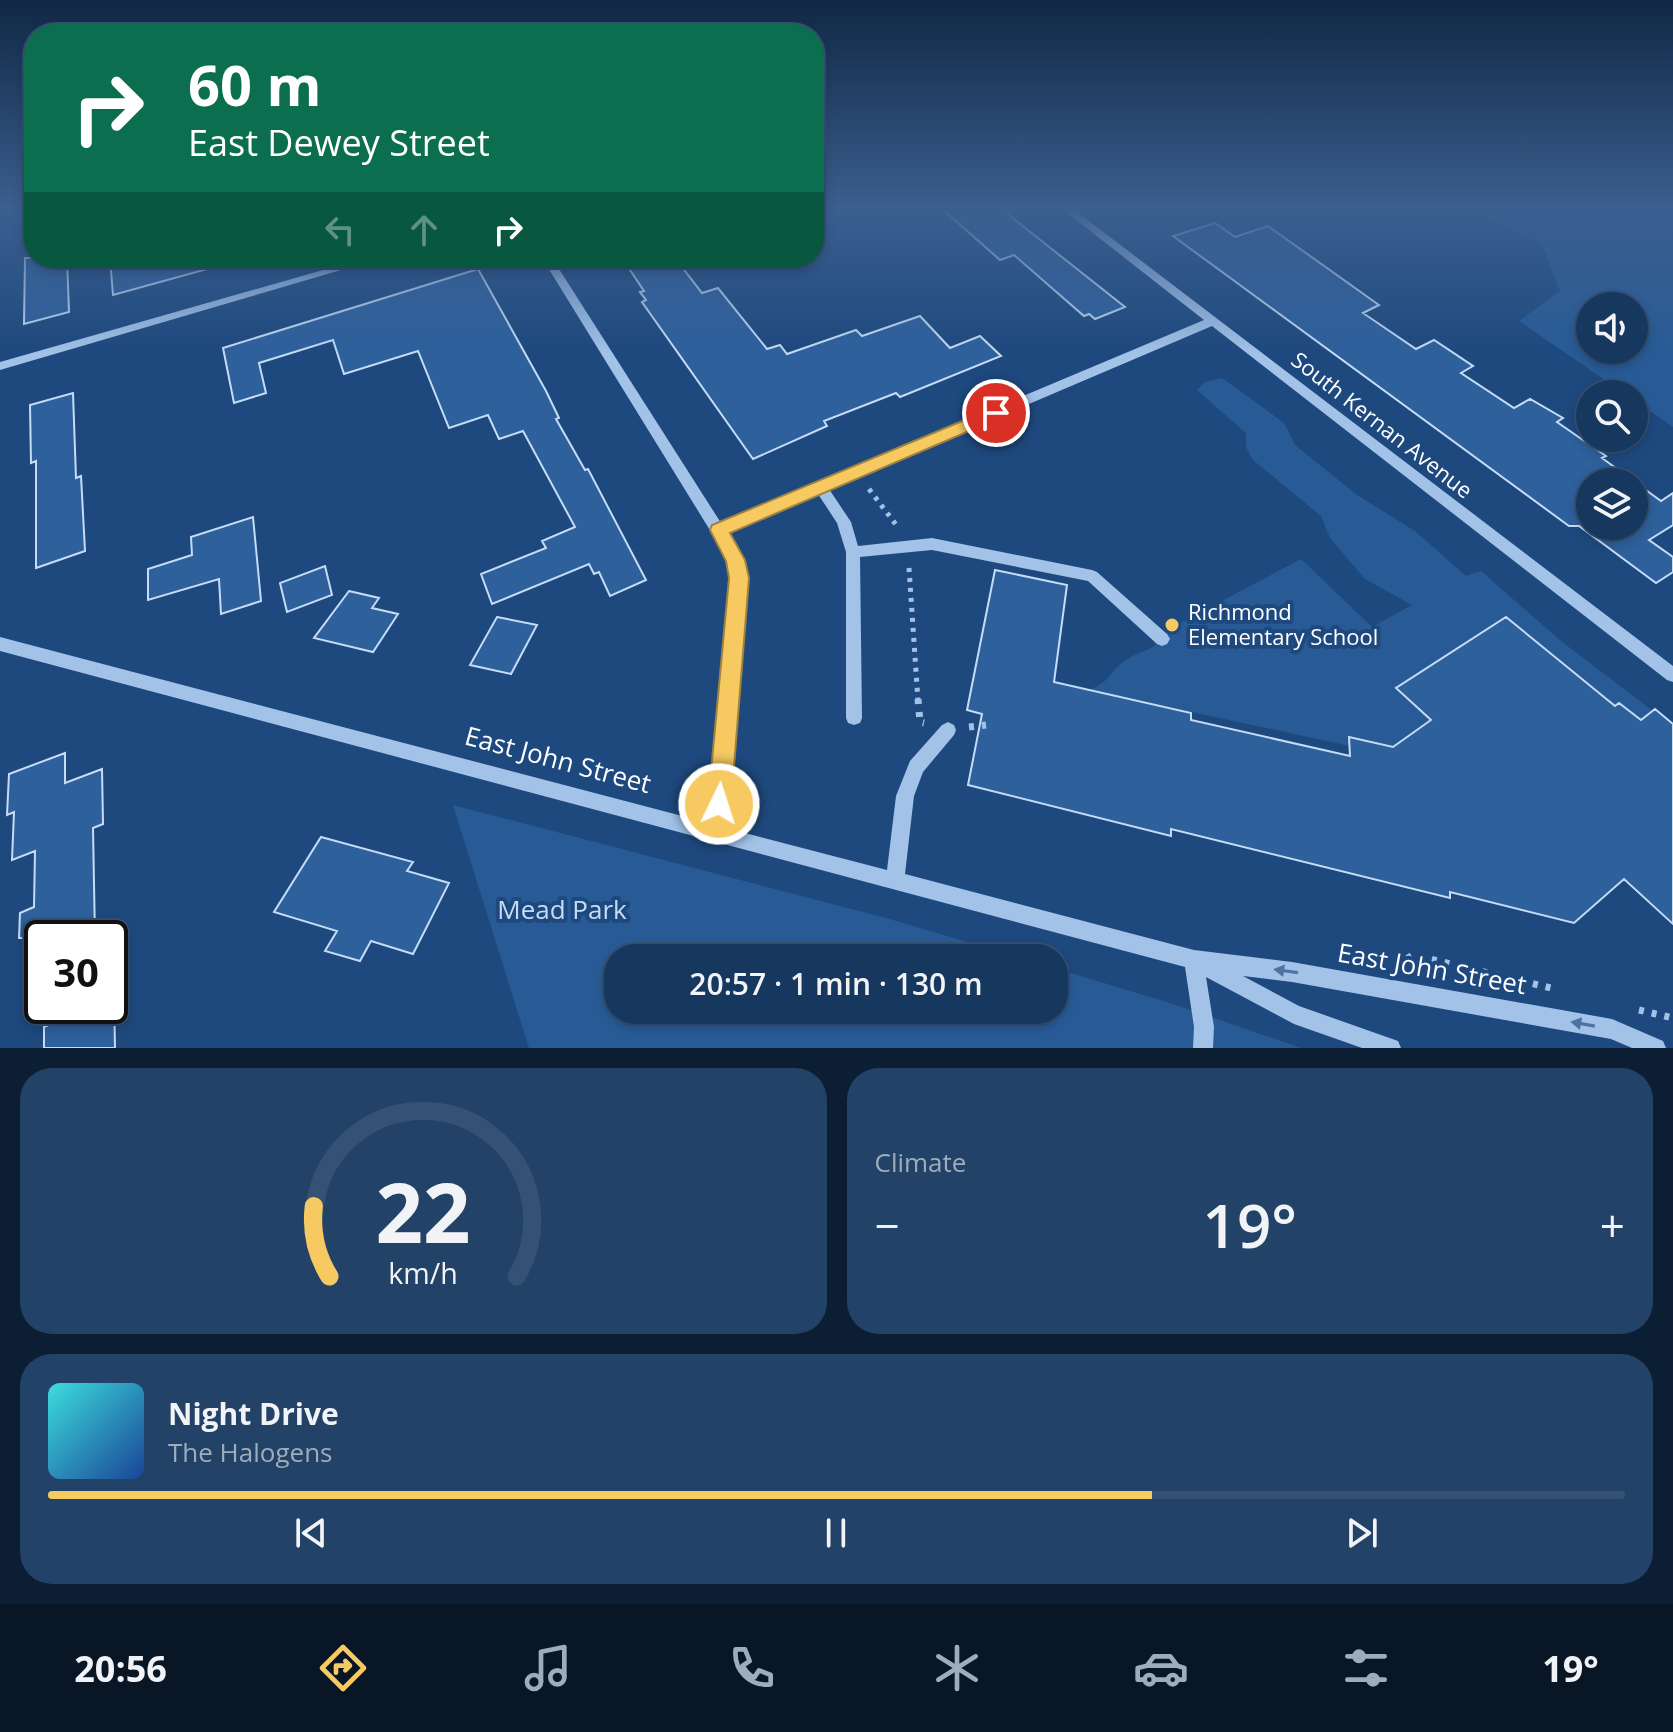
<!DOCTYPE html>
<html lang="en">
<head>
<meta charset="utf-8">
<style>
  body { margin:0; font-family:"Open Sans",sans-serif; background:#234267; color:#f1f3f6; height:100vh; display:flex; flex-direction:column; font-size:30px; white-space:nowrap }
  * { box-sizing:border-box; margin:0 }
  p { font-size:26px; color:#9eacbc }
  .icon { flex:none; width:44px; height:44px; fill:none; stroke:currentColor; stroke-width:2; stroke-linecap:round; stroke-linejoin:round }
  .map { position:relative; height:1048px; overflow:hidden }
  .side { display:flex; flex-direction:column; gap:20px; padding:20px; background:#0c1e34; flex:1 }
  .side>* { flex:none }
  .top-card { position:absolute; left:24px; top:24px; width:800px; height:244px; border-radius:32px; box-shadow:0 4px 12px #0003,0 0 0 2px #355173; background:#0b6e4f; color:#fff; overflow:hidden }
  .buttons { position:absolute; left:1576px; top:292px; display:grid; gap:16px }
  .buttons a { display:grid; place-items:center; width:72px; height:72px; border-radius:50%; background:#16375e; box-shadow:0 4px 12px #0003,0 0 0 2px #355173; font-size:40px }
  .speed { position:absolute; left:24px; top:920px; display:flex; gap:16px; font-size:40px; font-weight:700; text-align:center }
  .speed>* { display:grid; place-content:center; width:104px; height:104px; border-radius:50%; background:#16375e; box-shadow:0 4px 12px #0003,0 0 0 2px #355173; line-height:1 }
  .speed .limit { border:4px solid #111; border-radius:12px; background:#fff; color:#111 }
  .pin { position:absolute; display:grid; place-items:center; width:68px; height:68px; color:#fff; margin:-34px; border:4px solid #fff; border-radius:50%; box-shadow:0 2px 8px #0007 }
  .me { position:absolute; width:88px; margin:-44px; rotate:4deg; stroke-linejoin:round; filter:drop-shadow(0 0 6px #0008) }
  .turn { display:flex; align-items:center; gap:28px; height:168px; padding:0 32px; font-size:36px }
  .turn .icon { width:104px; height:104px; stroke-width:2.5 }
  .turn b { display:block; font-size:56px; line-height:68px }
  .lanes { display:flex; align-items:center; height:76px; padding:0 32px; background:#0003; justify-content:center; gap:40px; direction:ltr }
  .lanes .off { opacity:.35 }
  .big { font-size:60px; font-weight:600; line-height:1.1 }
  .side .card { flex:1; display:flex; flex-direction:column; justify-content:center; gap:12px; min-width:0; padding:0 28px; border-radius:32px; background:#234267 }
  .side .dial { align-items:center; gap:0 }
  .dial svg { height:208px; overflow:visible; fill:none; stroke:#355173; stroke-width:7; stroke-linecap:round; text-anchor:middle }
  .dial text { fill:#f1f3f6; stroke:none }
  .song { display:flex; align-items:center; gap:24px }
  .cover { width:96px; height:96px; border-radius:12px; background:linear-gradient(135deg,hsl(180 70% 55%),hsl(220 70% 35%)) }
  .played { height:8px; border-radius:4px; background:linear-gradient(90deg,#f6c961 70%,#355173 70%) }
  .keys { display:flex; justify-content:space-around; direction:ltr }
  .heat { display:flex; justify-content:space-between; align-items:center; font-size:44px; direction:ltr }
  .side .tiles { flex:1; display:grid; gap:20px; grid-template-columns:1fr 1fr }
  .card:last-child { grid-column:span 2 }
  .trip { position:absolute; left:604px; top:944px; width:464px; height:80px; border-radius:32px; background:#16375e; box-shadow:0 4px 12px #0003,0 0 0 2px #355173; font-weight:600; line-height:80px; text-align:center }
  .tabs { display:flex; height:128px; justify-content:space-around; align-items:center; background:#091626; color:#9eacbc }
  .tabs .icon { width:56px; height:56px }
  .tabs .selected { color:#f6c961 }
  .tabs b { font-size:36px; color:#f1f3f6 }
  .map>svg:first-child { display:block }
  .green { fill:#285b96; fill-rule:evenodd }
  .building { fill:#2e609c; stroke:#c5dcf6; stroke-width:2; fill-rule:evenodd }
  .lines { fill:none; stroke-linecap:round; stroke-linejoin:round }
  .path-far1 { stroke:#a2c2e8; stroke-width:5; stroke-dasharray:4 6; stroke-linecap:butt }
  .path { stroke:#a2c2e8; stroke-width:7; stroke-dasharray:5 8; stroke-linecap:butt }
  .minor { fill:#a2c2e8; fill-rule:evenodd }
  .oneway { fill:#4c73a3 }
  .route { fill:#f6c961; stroke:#a0833f; stroke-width:2 }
  .poi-dot { fill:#f6c961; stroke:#1e497e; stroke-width:3 }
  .labels { text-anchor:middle; stroke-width:8; stroke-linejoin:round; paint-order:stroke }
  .street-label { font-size:22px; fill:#fff; stroke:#1e497e }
  .poi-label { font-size:22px; fill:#fff; stroke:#1e497e; text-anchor:start }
  .near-street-label { font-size:26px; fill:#fff; stroke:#1e497e }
  .near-park-label { font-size:26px; fill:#c5dcf6; stroke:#1e497e }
</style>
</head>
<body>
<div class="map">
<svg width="1673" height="1048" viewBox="0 0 1673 1048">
  <rect width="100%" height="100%" fill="#1e497e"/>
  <path class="green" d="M 1466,208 L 1673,208 L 1673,427 L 1634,400 L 1634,394 L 1625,394 L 1519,321 L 1560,291 L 1542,244 ZM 1590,306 L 1634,306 L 1634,350 L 1590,350 Z
    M 1222,378 L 1284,423 L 1295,445 L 1357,495 L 1415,531 L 1466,576 L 1481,571 L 1561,641 L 1653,711 L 1641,720 L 1619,703 L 1615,706 L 1506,617 L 1396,687 L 1431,720 L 1393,747 L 1350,737 L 1350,746 L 1089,690 C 1112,681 1107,674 1123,662 C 1147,645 1148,658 1169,629 L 1301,559 L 1372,627 L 1412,605 L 1365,579 L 1330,538 L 1321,516 L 1253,460 L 1246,447 L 1246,433 L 1197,390 L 1205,382 Z
    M 453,805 L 886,918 L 1021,958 L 618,958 L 618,1010 L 1054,1010 L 1054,968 L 1167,1002 L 1301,1048 L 529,1048 Z"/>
  <path class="building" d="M 941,208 L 1000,208 L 1125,307 L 1095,319 L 1089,314 L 1084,316 L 1014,255 L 1000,260 Z
    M 1215,223 L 1235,237 L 1268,226 L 1379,305 L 1363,313 L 1416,349 L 1434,340 L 1473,366 L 1461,373 L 1514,408 L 1530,399 L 1563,418 L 1557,422 L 1606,456 L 1602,458 L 1661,501 L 1673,493 L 1673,525 L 1649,540 L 1673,557 L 1673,572 L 1656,583 L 1579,526 L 1569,526 L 1173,236 ZM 1590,482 L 1634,482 L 1634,526 L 1590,526 Z
    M 25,258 L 67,258 L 69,312 L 24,324 Z
    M 110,258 L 217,258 L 218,266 L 113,295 Z
    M 656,258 L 675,258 L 702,293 L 718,288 L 767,349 L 780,345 L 787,354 L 856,330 L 862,336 L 920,316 L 950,348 L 980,336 L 1001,356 L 900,397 L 896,393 L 824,421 L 827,426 L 753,459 L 642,302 L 646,300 L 640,292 L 644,291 L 628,267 Z
    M 478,269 L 546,391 L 559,418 L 556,419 L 585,470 L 588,469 L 646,580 L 610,596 L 599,572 L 594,574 L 589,564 L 492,604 L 481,574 L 546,548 L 542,541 L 575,527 L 523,431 L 499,439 L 488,415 L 449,428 L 418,351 L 344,374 L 333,340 L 259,363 L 266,393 L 234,403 L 223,348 Z
    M 73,393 L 76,478 L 81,476 L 85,551 L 36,568 L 36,461 L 31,463 L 30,405 Z
    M 253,517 L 261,601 L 221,614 L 219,579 L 148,600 L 148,569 L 192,555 L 191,537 Z
    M 325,566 L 332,595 L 287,612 L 280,583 Z
    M 995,570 L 1067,585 L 1054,682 L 1191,713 L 1191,720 L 1350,756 L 1349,737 L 1393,747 L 1431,720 L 1396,688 L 1506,617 L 1615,706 L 1619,703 L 1641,720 L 1655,709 L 1673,724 L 1673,924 L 1624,879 L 1574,923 L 1450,892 L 1450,898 L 1171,829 L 1171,836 L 968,785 L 982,714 L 967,710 Z
    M 349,591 L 379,598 L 372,608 L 398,614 L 373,652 L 314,638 Z
    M 497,617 L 537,625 L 511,674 L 470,665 Z
    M 65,753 L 65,783 L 102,769 L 103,824 L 93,828 L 95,938 L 19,938 L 20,913 L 34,907 L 35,851 L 12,860 L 14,812 L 7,815 L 9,774 Z
    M 321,837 L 413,862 L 407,871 L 449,883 L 413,954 L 371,941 L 360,961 L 325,951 L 337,931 L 274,912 Z
    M 114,995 L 115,1048 L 44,1048 L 44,1027 L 91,1006 L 110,1006 L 110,997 Z"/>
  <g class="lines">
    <path class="path-far1" d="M 869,489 L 897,526
      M 909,568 L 918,701"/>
    <path class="path" d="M 918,699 L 920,722 L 924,723
      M 969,727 L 986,725
      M 1396,965 L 1413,955 L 1551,988
      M 1639,1010 L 1673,1018"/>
    <path class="minor" d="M 1061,208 L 1072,208 L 1673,666 L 1673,682 L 1667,680 L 1212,326 L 829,489 L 851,522 L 858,546 L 932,538 L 1092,570 L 1097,572 L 1167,634 L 1170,639 L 1167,644 L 1162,646 L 1157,644 L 1088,581 L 932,550 L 860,557 L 862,718 L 860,723 L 854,725 L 848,723 L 846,718 L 846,552 L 837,523 L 818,494 L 726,533 L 743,560 L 746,578 L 726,828 L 887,870 L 896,796 L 910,761 L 942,725 L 948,722 L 954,725 L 956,730 L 954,735 L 923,772 L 914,796 L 905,874 L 1194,950 L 1292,962 L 1612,1019 L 1663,1041 L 1666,1048 L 1632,1048 L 1611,1039 L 1292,982 L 1243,976 L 1299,1006 L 1398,1041 L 1401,1048 L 1362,1048 L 1294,1024 L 1206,977 L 1214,1027 L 1213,1048 L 1193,1048 L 1194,1027 L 1185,967 L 0,651 L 0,637 L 709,823 L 732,578 L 729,561 L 542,258 L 552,258 L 721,523 L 1204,320 Z
      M 365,258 L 382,258 L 0,370 L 0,362 Z"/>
  </g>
  <defs><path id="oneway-solid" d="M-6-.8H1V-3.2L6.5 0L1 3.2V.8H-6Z" transform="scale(2)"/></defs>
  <g class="oneway">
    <use href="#oneway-solid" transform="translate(1286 971) rotate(-172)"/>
    <use href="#oneway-solid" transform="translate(1583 1024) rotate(-170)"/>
  </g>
  <linearGradient id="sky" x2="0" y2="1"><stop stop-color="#102845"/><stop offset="0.59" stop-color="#3b5f8f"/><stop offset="1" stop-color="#3b5f8f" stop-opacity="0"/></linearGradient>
  <rect width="1673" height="354" fill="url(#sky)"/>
  <path class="route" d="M 996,407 L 1004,413 L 1002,417 L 730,533 L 745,560 L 749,578 L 731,804 L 727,812 L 719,815 L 711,812 L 708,804 L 729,578 L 726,561 L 710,530 L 712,525 Z"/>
  <circle class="poi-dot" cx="1172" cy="625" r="8"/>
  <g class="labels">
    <g class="street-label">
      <text transform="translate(1382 425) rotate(38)" y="8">South Kernan Avenue</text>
    </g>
    <g class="poi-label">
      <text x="1188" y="620">Richmond<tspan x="1188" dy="25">Elementary School</tspan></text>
    </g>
    <g class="near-street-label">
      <text transform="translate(558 760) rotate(15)" y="9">East John Street</text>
      <text transform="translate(1432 969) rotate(10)" y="9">East John Street</text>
    </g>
    <g class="near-park-label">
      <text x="562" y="919">Mead Park</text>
    </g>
  </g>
</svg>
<div class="buttons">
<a><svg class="icon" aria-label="sound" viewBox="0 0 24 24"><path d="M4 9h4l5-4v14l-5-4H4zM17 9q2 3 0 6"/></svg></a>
<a><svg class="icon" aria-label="search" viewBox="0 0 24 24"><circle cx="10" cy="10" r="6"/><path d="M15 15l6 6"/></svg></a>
<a><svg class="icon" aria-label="layers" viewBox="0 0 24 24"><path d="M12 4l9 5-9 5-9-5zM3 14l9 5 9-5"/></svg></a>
</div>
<div class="speed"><div class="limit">30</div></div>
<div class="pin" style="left:996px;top:413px;background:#d93025"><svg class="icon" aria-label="arrive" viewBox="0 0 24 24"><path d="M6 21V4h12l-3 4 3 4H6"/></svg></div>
<svg class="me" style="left:719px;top:804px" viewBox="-20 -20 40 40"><circle r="17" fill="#f6c961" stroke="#fff" stroke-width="3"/><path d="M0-11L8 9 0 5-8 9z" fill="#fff"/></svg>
<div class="trip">20:57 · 1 min · 130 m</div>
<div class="top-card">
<div class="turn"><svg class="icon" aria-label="right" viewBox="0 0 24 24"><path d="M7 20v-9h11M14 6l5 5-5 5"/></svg><div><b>60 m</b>East Dewey Street</div></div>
<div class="lanes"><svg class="icon off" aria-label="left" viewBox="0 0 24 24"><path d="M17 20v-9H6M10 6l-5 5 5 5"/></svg><svg class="icon off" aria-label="ahead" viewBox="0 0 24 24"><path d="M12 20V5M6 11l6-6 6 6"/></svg><svg class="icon" aria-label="right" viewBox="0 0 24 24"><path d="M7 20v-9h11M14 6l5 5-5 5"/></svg></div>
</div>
</div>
<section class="side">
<div class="tiles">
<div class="card dial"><svg viewBox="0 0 100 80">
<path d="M14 69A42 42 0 1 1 86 69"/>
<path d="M14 69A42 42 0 0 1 8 42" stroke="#f6c961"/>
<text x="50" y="56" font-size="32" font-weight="700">22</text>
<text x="50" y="72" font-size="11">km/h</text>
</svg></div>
<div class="card"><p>Climate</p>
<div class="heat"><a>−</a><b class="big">19°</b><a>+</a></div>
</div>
<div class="card">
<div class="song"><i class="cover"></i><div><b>Night Drive</b><p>The Halogens</p></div></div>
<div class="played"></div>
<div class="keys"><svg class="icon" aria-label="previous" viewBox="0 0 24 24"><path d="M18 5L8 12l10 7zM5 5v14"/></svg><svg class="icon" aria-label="pause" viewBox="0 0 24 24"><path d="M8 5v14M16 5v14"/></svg><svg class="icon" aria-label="next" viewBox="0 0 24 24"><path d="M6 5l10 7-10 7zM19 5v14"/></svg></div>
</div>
</div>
</section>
<nav class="tabs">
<b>20:56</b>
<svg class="icon selected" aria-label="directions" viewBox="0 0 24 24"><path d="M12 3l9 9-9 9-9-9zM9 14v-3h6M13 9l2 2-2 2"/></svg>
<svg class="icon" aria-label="music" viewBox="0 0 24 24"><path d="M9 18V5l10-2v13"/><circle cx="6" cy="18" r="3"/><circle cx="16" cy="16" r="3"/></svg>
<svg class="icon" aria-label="phone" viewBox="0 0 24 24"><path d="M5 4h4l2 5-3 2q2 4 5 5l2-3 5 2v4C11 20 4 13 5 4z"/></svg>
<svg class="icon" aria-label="climate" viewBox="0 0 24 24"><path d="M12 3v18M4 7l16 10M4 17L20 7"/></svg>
<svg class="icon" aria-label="car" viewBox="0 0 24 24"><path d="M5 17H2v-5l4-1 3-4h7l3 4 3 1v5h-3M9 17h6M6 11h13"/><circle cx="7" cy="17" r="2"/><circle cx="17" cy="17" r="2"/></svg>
<svg class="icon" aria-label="filters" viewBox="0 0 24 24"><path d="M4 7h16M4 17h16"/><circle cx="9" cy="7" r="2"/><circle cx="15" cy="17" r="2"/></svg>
<b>19°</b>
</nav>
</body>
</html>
